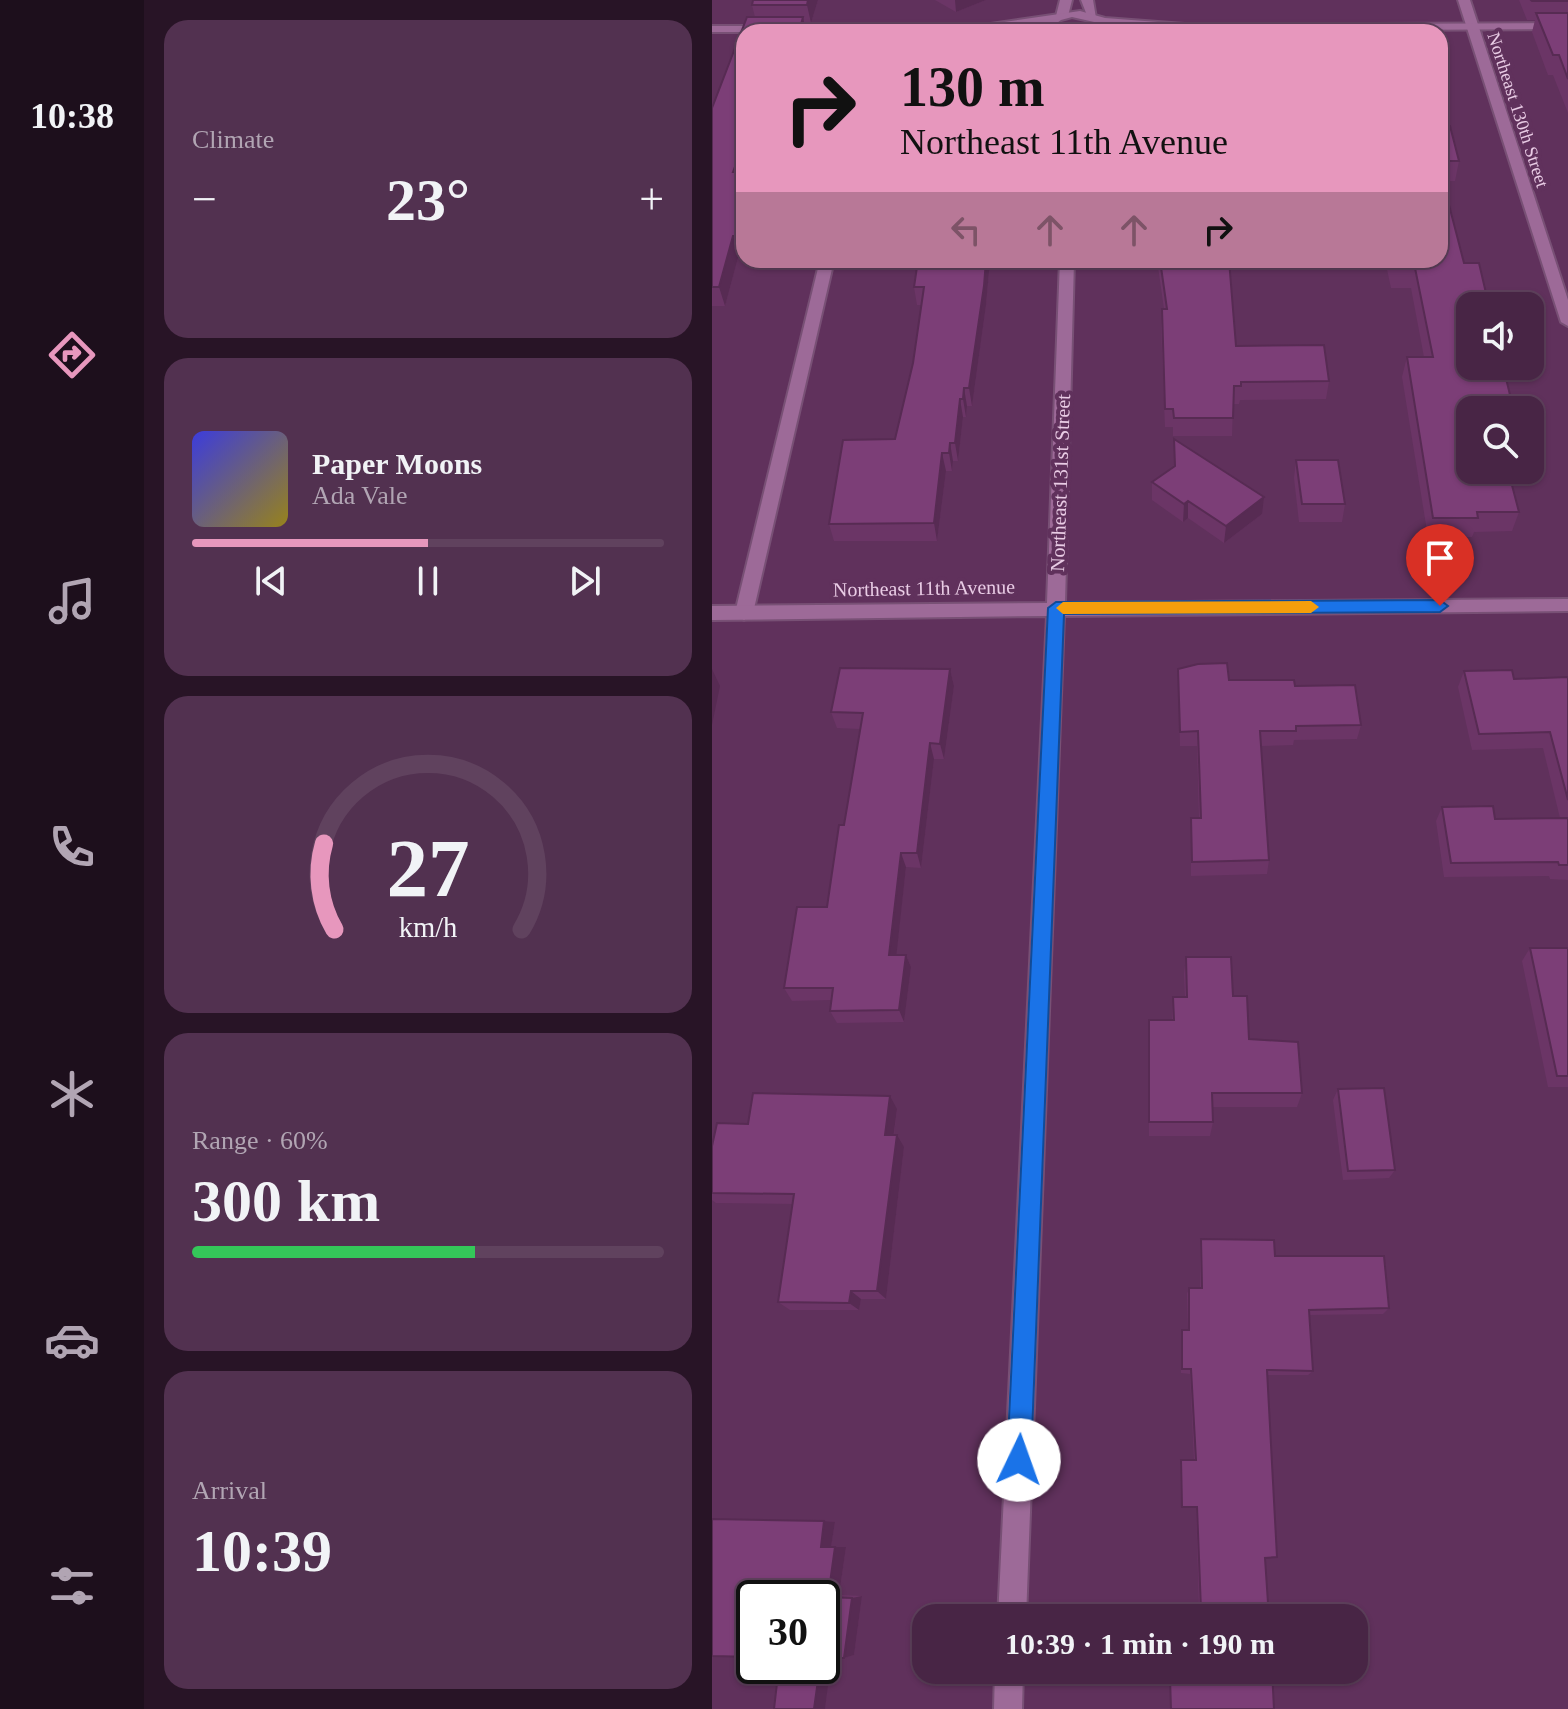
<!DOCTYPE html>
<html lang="en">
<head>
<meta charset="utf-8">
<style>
  body { margin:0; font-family:"Times New Roman",serif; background:#523150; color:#f1f3f6; height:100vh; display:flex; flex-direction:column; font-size:30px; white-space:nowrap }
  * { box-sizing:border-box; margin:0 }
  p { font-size:26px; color:#b1a5b3 }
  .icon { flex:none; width:44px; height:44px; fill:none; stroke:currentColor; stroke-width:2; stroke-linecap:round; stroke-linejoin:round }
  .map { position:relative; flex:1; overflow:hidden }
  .panel { display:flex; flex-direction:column; gap:20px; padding:20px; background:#281426; width:568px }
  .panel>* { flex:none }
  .top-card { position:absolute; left:24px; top:24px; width:712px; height:244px; border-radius:24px; box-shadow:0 2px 6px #0004,0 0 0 2px #60425e; background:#e797bd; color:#111; overflow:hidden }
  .tools { position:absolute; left:744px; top:292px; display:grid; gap:16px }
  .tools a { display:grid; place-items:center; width:88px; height:88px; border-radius:16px; background:#482545; box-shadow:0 2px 6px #0004,0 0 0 2px #60425e; font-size:40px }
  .speed { position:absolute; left:24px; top:1580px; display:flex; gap:16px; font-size:40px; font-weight:700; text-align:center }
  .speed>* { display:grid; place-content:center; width:104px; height:104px; border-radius:50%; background:#482545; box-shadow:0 2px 6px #0004,0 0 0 2px #60425e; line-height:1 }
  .speed .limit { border:4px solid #111; border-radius:12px; background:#fff; color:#111 }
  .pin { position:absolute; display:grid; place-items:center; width:68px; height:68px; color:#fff; margin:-82px -34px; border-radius:50% 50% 50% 0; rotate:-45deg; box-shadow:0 0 8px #0007 }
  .pin .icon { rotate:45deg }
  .me { position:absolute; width:88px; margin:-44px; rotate:3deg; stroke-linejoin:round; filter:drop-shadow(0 0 6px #0008) }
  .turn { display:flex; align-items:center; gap:28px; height:168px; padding:0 32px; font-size:36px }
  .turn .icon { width:104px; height:104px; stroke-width:2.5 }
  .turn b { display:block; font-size:56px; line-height:68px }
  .lanes { display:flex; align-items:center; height:76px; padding:0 32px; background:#0003; justify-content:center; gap:40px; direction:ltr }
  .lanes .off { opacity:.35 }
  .big { font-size:60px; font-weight:700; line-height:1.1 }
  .panel .widget { flex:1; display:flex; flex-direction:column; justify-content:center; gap:12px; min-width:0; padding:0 28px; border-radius:24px; background:#523150 }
  .panel .dial { align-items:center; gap:0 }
  .dial svg { height:208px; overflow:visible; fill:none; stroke:#60425e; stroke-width:7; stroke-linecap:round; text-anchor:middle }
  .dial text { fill:#f1f3f6; stroke:none }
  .song { display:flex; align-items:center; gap:24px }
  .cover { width:96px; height:96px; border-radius:12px; background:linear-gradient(135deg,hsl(240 70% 55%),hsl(50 70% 35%)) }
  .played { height:8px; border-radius:4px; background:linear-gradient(90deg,#e797bd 50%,#60425e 50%) }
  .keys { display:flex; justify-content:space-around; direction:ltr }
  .heat { display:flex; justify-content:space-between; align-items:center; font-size:44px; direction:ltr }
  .charge { height:12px; border-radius:6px; background:linear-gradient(90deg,#34c759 60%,#60425e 0) }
  .trip { position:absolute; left:200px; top:1604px; width:456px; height:80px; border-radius:24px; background:#482545; box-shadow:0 2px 6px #0004,0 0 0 2px #60425e; font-weight:700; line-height:80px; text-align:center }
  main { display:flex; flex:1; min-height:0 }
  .tab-bar { display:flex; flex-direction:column; width:144px; justify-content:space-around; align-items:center; background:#1d0f1c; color:#b1a5b3 }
  .tab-bar .icon { width:56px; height:56px }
  .tab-bar .on { color:#e797bd }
  .tab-bar b { font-size:36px; color:#f1f3f6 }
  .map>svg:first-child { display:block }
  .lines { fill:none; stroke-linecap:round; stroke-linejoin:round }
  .service-casing { stroke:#785075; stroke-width:4 }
  .minor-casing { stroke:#785075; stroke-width:4 }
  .tertiary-casing { stroke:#785075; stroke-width:4 }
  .service { fill:#9d6a98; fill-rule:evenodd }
  .minor { fill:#9d6a98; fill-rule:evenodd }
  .tertiary { fill:#9d6a98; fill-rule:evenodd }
  .wall { fill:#6b3566 }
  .shaded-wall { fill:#572b53 }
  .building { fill:#7c3e77; stroke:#572b53; stroke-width:2 }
  .route { fill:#1a73e8; stroke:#114b97; stroke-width:2 }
  .slow { fill:#f59e0b }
  .labels { text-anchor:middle; stroke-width:8; stroke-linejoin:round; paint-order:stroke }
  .far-street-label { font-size:18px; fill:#e9cce5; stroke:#60315c }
  .street-label { font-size:20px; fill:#e9cce5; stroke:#60315c }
</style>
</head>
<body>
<main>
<nav class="tab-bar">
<b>10:38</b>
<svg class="icon on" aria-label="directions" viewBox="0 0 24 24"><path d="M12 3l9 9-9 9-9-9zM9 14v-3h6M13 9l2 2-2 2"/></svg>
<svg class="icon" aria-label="music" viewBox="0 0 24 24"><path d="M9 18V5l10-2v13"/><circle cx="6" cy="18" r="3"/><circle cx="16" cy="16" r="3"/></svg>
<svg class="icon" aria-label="phone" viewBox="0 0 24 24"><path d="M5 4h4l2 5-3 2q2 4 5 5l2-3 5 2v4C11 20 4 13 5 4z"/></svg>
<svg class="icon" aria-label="climate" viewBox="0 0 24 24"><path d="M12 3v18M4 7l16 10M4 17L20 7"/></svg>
<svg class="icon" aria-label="car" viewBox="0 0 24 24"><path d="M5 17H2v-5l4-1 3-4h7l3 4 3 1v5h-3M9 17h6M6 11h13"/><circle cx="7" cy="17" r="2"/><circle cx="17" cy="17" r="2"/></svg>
<svg class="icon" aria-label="filters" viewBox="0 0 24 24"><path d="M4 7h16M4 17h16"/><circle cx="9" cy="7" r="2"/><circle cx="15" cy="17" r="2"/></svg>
</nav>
<section class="panel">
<div class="widget"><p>Climate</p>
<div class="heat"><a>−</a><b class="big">23°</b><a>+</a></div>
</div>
<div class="widget">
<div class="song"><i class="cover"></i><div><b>Paper Moons</b><p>Ada Vale</p></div></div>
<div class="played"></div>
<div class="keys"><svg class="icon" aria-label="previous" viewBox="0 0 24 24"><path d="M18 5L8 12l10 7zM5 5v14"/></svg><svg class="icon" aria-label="pause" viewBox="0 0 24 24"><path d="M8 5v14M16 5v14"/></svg><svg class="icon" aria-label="next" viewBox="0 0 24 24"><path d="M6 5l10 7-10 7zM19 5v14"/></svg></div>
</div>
<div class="widget dial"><svg viewBox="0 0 100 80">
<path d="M14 69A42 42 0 1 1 86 69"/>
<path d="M14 69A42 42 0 0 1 10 36" stroke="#e797bd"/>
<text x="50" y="56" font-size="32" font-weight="700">27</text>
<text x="50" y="72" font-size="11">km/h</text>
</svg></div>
<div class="widget"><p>Range · 60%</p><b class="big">300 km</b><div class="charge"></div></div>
<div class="widget"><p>Arrival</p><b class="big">10:39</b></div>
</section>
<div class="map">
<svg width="856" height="1709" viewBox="0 0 856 1709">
  <rect width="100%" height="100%" fill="#60315c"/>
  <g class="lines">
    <defs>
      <path id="service" d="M 108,260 L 122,260 L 41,613 L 32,620 L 23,613 Z"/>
      <path id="minor" d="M 348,0 L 360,0 L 356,16 L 350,19 L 344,16 Z
        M 369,0 L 381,0 L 384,18 L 376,18 Z
        M 746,0 L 758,0 L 856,300 L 856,326 L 849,322 Z
        M 348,260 L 362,260 L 353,603 L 856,599 L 856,611 L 352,616 L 314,1618 L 286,1618 L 335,616 L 0,620 L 0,606 L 335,603 Z
        M 283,1670 L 311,1670 L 310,1709 L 282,1709 Z"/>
      <path id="tertiary" d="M 368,11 L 393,18 L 486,25 L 856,23 L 856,29 L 486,31 L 391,24 L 360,17 L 349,20 L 338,28 L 339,32 L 327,32 L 328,25 L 268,32 L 0,32 L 0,26 L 265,26 Z"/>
    </defs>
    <use href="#service" class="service-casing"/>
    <use href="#minor" class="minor-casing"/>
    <use href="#tertiary" class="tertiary-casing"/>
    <use href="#service" class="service"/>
    <use href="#minor" class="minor"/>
    <use href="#tertiary" class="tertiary"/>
  </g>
  <path class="wall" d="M 41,0 L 106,0 L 99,23 L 92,23 L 94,32 L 32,32 L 32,254 L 27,254 L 13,306 L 0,306 L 0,108 L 35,17 L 43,17 L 40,5 Z
    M 223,0 L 274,0 L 244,12 Z
    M 807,0 L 856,0 L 856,113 L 841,75 L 836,75 L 820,32 L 823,20 L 815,20 Z
    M 728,126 L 747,161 L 743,181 L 731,181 L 752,263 L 799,399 L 795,410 L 758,410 L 807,512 L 800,531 L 762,532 L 760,537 L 716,537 L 690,377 L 695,357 L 712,357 L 699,288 L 679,288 L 673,260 L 728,260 Z
    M 206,260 L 278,260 L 274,305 L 260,406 L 255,406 L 254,417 L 251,417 L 246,461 L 241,461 L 240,471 L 234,471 L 225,541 L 122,541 L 117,524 L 183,439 L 201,363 L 209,305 L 205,305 L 202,287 Z
    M 445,260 L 517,260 L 524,346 L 617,381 L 614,399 L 528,400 L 527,404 L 521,404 L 520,436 L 461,436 L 461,427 L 453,427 L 449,328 L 450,309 L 452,309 Z
    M 462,439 L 550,514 L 512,543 L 476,518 L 471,522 L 440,500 L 440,482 L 462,467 Z
    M 584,460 L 633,504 L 630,522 L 587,522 L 582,478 Z
    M 238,669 L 242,686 L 232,759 L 222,759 L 209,868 L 194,867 L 184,955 L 194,955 L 199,967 L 192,1022 L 125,1023 L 118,1011 L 119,1000 L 80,1001 L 72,988 L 115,907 L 132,825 L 148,729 L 125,728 L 119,712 Z
    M 466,669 L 517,680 L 583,686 L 649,725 L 645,739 L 582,740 L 581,745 L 549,746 L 557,860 L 555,874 L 479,876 L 479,818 L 487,818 L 485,746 L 468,746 Z
    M 752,671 L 802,679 L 856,677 L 856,880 L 838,879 L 837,876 L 732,877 L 724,821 L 730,807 L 783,819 L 848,818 L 831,748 L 760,750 L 746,687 Z
    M 818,948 L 856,948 L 856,1087 L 836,1087 L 810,961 Z
    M 474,957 L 521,996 L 537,1039 L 590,1093 L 585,1107 L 500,1107 L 501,1122 L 498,1136 L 437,1136 L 437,1020 L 460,1020 L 461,997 L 473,997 L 472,974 Z
    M 626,1089 L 683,1170 L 677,1178 L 631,1180 L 621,1100 Z
    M 185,1109 L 182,1135 L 192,1147 L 174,1299 L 149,1299 L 147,1310 L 78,1310 L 66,1302 L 81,1204 L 4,1203 L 0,1200 L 0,1146 L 36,1124 Z
    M 489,1239 L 563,1256 L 677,1308 L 671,1314 L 597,1315 L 601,1371 L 596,1375 L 556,1375 L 553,1558 L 557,1618 L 471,1618 L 470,1608 L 487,1608 L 484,1508 L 469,1508 L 468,1463 L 469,1460 L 482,1460 L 478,1374 L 469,1373 L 469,1335 L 470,1330 L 476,1330 L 475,1294 L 477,1288 L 488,1288 L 488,1246 Z
    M 112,1521 L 123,1522 L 119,1547 L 134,1547 L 127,1595 L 150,1596 L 142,1655 L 132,1658 L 119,1658 L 113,1709 L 62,1709 Z
    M 473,1670 L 560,1670 L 562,1709 L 458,1709 L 458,1674 L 473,1673 Z"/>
  <path class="shaded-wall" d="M 96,0 L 106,0 L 99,23 L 95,5 Z
    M 243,0 L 274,0 L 244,12 Z
    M 91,17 L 94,32 L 87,32 Z
    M 32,143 L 32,175 L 21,172 Z
    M 32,225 L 32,247 L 29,236 Z
    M 21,236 L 27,254 L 13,306 L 7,287 Z
    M 274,260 L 278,260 L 274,305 L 260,406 L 257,388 Z
    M 252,388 L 255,406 L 254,417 L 251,399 Z
    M 248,399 L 251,417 L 246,461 L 243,443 Z
    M 799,399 L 795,410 L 784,410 L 786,404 Z
    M 238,443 L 241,461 L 240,471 L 237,453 Z
    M 230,453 L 234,471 L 225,541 L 222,523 Z
    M 552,497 L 550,514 L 512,543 L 514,526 Z
    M 476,501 L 476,518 L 471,522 L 472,504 Z
    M 0,669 L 8,686 L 0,725 Z
    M 238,669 L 242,686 L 232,759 L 228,744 Z
    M 218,743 L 222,759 L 209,868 L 205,853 Z
    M 189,853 L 194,867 L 183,968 L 177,955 Z
    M 194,955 L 199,967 L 192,1022 L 187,1010 Z
    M 178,1096 L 185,1109 L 180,1147 L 173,1135 Z
    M 185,1135 L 192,1147 L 174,1299 L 165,1291 Z
    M 139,1291 L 149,1299 L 147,1310 L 137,1303 Z
    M 112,1521 L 123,1522 L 119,1547 L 109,1547 Z
    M 123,1547 L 134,1547 L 127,1595 L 116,1597 Z
    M 150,1596 L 142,1655 L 132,1658 L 140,1598 Z
    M 120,1654 L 113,1709 L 102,1709 L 108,1666 L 110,1666 L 110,1658 Z"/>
  <path class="building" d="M 41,0 L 96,0 L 95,5 L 40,5 Z
    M 819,0 L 856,0 L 856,1 L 820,1 Z
    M 824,13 L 856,13 L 856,79 L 847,55 L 841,55 Z
    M 35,17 L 91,17 L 87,32 L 32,32 L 32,143 L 21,172 L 32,172 L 32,225 L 29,236 L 21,236 L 7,287 L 0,287 L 0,108 Z
    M 728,126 L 738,126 L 747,161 L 728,161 Z
    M 728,170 L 752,263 L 767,263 L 777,306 L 758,306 L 758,366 L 791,366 L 799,399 L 786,404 L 787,410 L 758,410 L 758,470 L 796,470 L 807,512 L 765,512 L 766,518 L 721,518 L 695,357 L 721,357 L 703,268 L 683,268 L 681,260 L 728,260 Z
    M 206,260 L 274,260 L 272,286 L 257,388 L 252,388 L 251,399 L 248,399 L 243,443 L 238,443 L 237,453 L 230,453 L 222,523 L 117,524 L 131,440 L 183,439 L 201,363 L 212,287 L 202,287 Z
    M 448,260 L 517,260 L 524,346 L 612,345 L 617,381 L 529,382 L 529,386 L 522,386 L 521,418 L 462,418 L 461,409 L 453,409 L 450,309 L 455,309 Z
    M 462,439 L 552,497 L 514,526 L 476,501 L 472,504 L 440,482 L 463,466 Z
    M 584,460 L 626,460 L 633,504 L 590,504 Z
    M 515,663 L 517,680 L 582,680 L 583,686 L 643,685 L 649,725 L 584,726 L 584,731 L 548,731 L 557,860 L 480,862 L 479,818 L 489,818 L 486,731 L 468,732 L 466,669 L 486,664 Z
    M 128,668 L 238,669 L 228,744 L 218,743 L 205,853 L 189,853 L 177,955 L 194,955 L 187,1010 L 118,1011 L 121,988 L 72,988 L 85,907 L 115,907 L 127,825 L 132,825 L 151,713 L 119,712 Z
    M 800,670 L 802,679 L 856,677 L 856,800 L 838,732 L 767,734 L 752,671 Z
    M 781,806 L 783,819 L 856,818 L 856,865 L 847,865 L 846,862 L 739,863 L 730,807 Z
    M 818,948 L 856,948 L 856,1076 L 845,1076 Z
    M 474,957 L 519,957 L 521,996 L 535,996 L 537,1039 L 586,1042 L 590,1093 L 500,1093 L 501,1122 L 437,1122 L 437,1020 L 462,1020 L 461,997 L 475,997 Z
    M 672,1088 L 683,1170 L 636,1171 L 626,1089 Z
    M 41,1093 L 178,1096 L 173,1135 L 185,1135 L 165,1291 L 139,1291 L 137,1303 L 66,1302 L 82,1194 L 0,1193 L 0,1146 L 5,1123 L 36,1124 Z
    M 489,1239 L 562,1240 L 563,1256 L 672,1256 L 677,1308 L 597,1310 L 601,1371 L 555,1370 L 565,1557 L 553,1558 L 557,1618 L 472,1618 L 472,1610 L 489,1610 L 485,1507 L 470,1507 L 469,1460 L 484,1460 L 479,1369 L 470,1369 L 470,1330 L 477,1330 L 477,1288 L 490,1288 Z
    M 0,1519 L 112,1521 L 109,1547 L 123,1547 L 116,1597 L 140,1598 L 132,1658 L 110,1658 L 110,1598 L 42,1598 L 42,1657 L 0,1656 Z
    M 67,1666 L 108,1666 L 102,1709 L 62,1709 Z
    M 474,1670 L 560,1670 L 562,1709 L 459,1709 L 458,1678 L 474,1677 Z"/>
  <path class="route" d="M 728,600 L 736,606 L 728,612 L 352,614 L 319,1460 L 315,1469 L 307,1472 L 298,1469 L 295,1460 L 336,608 L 344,602 Z"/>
  <path class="slow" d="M 599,601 L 607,607 L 599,613 L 351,614 L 344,608 L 351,602 Z"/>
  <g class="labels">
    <g class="far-street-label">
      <text transform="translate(806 110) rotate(72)" y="6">Northeast 130th Street</text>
    </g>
    <g class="street-label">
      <text transform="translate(348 483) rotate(-88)" y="7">Northeast 131st Street</text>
      <text transform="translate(212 588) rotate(-1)" y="7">Northeast 11th Avenue</text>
    </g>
  </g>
</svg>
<div class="tools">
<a><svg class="icon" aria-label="sound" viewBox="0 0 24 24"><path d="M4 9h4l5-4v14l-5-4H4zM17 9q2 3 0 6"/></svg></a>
<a><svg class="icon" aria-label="search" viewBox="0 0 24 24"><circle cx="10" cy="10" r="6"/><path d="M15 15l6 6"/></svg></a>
</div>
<div class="speed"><div class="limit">30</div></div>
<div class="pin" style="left:728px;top:606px;background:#d93025"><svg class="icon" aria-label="arrive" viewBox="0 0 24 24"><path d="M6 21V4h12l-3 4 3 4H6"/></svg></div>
<svg class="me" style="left:307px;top:1460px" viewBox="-20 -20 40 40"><circle r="19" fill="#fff"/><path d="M0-13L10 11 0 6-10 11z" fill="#1a73e8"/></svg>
<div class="trip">10:39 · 1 min · 190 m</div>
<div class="top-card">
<div class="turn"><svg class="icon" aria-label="right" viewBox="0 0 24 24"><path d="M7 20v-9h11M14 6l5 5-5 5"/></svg><div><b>130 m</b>Northeast 11th Avenue</div></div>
<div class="lanes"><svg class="icon off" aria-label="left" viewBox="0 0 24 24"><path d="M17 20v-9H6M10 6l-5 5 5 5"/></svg><svg class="icon off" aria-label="ahead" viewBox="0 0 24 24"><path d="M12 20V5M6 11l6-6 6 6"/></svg><svg class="icon off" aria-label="ahead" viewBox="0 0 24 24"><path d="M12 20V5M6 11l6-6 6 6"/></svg><svg class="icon" aria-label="right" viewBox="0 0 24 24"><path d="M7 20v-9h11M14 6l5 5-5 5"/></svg></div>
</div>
</div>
</main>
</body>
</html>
